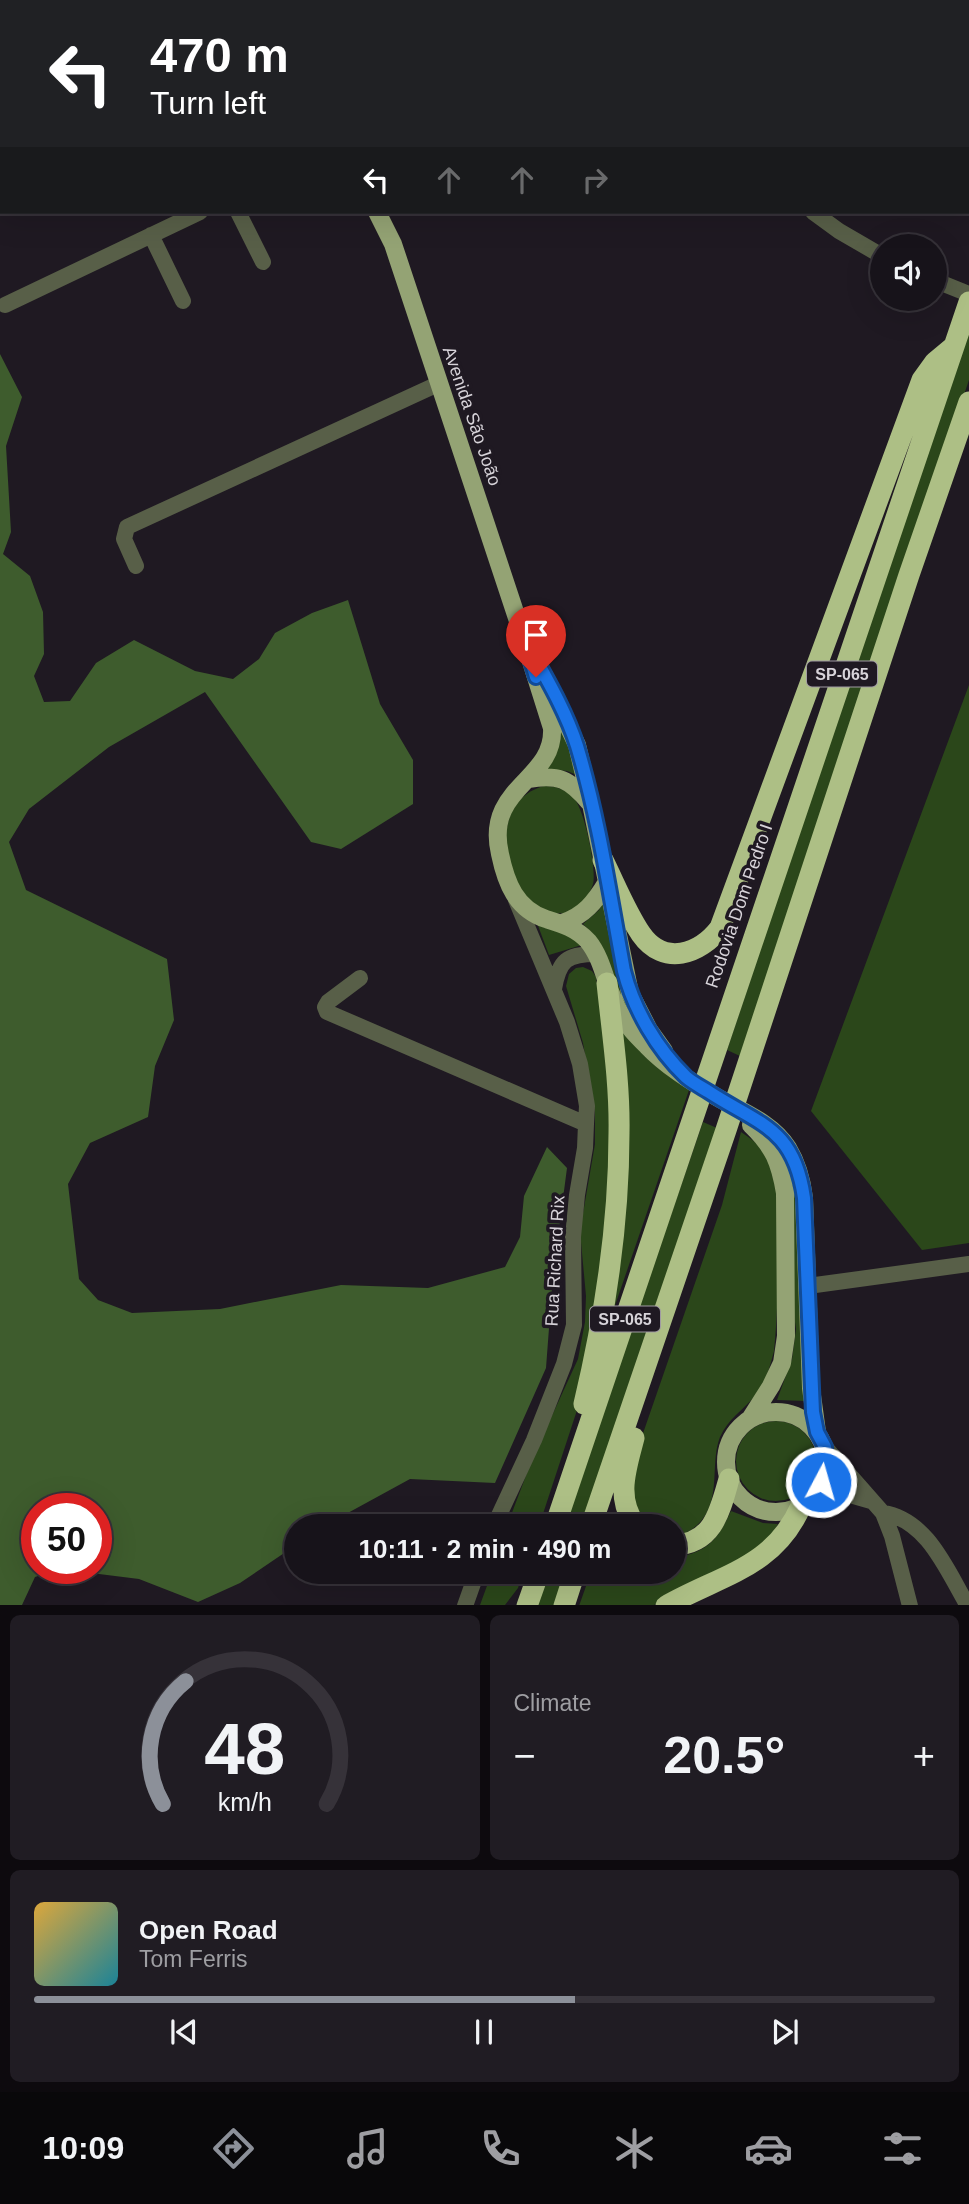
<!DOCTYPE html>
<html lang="en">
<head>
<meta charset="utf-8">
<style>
  body { margin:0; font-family:Arial,sans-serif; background:#201c23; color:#f1f3f6; height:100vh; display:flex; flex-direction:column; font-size:26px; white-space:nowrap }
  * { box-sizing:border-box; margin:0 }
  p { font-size:23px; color:#9e9ea2 }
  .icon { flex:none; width:38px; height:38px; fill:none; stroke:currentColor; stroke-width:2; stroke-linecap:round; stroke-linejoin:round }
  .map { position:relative; height:1605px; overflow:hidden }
  .sheet { display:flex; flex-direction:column; gap:10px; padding:10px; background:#0d0a0e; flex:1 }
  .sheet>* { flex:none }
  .hud { position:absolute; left:0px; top:0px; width:970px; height:214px; box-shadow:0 7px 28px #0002,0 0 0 2px #363239; background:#202124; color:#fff; overflow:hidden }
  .controls { position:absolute; left:870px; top:234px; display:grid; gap:14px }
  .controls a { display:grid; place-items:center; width:77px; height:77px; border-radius:50%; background:#17131a; box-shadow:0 7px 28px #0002,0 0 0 2px #363239; font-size:35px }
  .speed { position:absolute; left:21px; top:1493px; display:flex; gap:14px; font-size:35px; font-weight:700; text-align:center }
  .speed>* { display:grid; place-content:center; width:91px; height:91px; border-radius:50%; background:#17131a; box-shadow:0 7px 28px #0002,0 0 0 2px #363239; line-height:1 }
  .speed .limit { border:10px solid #d22; background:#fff; color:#111 }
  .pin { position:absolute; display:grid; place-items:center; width:60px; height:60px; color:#fff; margin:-72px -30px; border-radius:50% 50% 50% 0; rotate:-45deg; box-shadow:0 0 7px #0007 }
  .pin .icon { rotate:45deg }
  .me { position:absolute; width:77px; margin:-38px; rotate:6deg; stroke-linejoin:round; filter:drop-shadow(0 0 5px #0008) }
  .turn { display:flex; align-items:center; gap:24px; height:147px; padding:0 35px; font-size:32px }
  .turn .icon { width:91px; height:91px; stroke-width:2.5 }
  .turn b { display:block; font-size:49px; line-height:60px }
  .lanes { display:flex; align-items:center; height:66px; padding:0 35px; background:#0003; justify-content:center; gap:35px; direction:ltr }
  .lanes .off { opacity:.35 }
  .big { font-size:52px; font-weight:700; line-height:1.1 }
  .sheet .card { flex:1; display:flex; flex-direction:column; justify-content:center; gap:10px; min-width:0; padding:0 24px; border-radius:10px; background:#201c23 }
  .sheet .dial { align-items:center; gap:0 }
  .dial svg { height:182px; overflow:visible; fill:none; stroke:#363239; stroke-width:7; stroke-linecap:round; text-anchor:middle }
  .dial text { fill:#f1f3f6; stroke:none }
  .song { display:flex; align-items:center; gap:21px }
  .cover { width:84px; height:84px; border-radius:10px; background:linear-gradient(135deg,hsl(40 70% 55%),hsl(190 70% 35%)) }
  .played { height:7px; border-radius:4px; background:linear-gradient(90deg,#8c9099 60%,#363239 60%) }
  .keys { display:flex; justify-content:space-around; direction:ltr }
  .heat { display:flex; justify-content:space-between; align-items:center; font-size:38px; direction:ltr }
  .sheet .tiles { flex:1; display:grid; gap:10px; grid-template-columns:1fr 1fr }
  .card:last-child { grid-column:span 2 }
  .trip { position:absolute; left:284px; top:1514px; width:402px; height:70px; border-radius:35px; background:#17131a; box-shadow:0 7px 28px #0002,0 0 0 2px #363239; font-weight:700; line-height:70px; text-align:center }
  .tabs { display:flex; height:112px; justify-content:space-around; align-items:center; background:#09080a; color:#9e9ea2 }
  .tabs .icon { width:49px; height:49px }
  .tabs .on { color:#8c9099 }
  .tabs b { font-size:32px; color:#f1f3f6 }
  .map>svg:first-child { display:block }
  .green { fill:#2b471a }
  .forest { fill:#3e5c2d; fill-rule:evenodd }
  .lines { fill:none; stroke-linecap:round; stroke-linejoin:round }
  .minor { stroke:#585f48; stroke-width:16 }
  .major { stroke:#94a374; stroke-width:18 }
  .highway { stroke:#adbf85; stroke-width:21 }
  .route-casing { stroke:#114b97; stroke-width:18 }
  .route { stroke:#1a73e8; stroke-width:12 }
  .labels { text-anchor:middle; stroke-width:7; stroke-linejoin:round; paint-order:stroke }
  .shield { fill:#1f1922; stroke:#a09ba2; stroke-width:2 }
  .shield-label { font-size:16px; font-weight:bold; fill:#d7d3d9 }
  .street-label { font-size:18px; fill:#d7d3d9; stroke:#1f1922 }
</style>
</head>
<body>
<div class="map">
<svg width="969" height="1606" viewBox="0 0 969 1606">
  <rect width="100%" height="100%" fill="#1f1922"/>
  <path class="green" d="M 969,321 L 969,380 L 740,1056 L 727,1050 Z
    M 969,685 L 969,1243 L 922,1250 L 811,1111 Z
    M 561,720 L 577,775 L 567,771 L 547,769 Z
    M 544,786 C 555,786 565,789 573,797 C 584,807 597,869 593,884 C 590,896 576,911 564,913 C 509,921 476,804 544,786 Z
    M 604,898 L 638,1024 L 629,1018 L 592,933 L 583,924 L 599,910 Z
    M 537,923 L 567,935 L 582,945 L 549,955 Z
    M 583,967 L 592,971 L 596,977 L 610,1082 L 611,1214 L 581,1398 L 539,1526 L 507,1526 L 533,1457 L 578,1359 L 585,1322 L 586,1296 L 581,1242 L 581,1225 L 595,1144 L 595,1113 L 583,1043 L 566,986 L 569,974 L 576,968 Z
    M 621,1030 L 654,1064 L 689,1090 L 609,1323 Z
    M 703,1122 L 717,1128 L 583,1526 L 563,1526 Z
    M 741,1132 C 753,1140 765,1149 771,1162 C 783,1187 778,1318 774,1351 C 770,1366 766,1383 755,1396 C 743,1410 728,1419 720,1437 C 711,1460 719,1489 707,1512 C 700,1526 688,1533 674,1538 L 674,1526 L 644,1526 L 637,1516 L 631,1487 L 640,1442 L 722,1205 Z
    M 787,1168 L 796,1182 L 805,1401 L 777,1400 L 792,1359 L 796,1329 L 790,1288 Z
    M736 1461a40 40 0 1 1 80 0a40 40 0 1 1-80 0Z
    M 731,1511 L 763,1523 L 778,1524 L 764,1548 L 654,1605 L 579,1606 L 591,1572 L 674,1572 L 674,1558 C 707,1552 717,1541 731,1511 Z
    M 492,1572 L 523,1572 L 518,1588 L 505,1605 L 480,1605 Z
    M 547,1572 L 568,1572 L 556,1605 L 536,1606 Z"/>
  <path class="forest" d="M 0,354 L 22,397 L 6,446 L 11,532 L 3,554 L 30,576 L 43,612 L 44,654 L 34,676 L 44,702 L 70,701 L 96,663 L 134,640 L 195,671 L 233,679 L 259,659 L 275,633 L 312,613 L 348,600 L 380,704 L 413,760 L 413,804 L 341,849 L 311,842 L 205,692 L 109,747 L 29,809 L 9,842 L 26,890 L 167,959 L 174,1020 L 155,1066 L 148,1117 L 90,1143 L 68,1184 L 79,1279 L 98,1300 L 132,1313 L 220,1309 L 341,1285 L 428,1288 L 505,1267 L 520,1237 L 524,1196 L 547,1147 L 567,1168 L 553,1275 L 546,1368 L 495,1483 L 410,1479 L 324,1526 L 296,1526 L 296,1545 L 240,1583 L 198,1602 L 139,1579 L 59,1569 L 35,1577 L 22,1605 L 0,1605 ZM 37,1508 L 96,1508 L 96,1568 L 37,1568 Z"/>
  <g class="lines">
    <path class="minor" d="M 488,0 L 493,2
      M 433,2 L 435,0
      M 627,2 L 628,0
      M 238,212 L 263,262
      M 813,212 L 839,231 L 882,256
      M 151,235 L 183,301
      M 934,280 L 969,294
      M 5,305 L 200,212
      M 136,566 L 124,539 L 127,527 L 438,384
      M 360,978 L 328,1002 L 325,1007 L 327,1012 L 586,1124
      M 554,989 C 559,960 567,954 596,954
      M 808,1286 L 969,1264
      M 825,1447 L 883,1513 L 892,1536 L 910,1606
      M 814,1495 L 850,1495 L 871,1501
      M 883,1513 C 928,1520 947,1571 968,1606
      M 494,1526 L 534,1440 L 564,1364 L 574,1325 L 573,1237 L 577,1195 L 585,1148 L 586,1124 L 587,1106 L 580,1064 L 567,1022 L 516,900
      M 465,1606 L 477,1572"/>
    <path class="major" d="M 245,0 L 246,2
      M 417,2 L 418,0
      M 377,212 L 393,244 L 523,636 L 552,728 C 555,781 484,786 500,854 C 506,883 516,909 546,919 C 562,924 576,928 588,941 C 605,962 606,991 620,1013 C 627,1026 637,1036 647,1046 C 666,1066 692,1082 715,1096 C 740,1111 772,1122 788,1148 C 797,1163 802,1181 804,1198 L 811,1388 L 817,1432
      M 544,675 L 577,745 L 591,804 L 630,993 L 649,1030 L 664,1051
      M 528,779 C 559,774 569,779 589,802
      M 562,923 C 584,916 595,902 607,882
      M726 1462a50 50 0 1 1 100 0a50 50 0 1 1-100 0Z
      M 750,1419 L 771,1386 L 782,1363 L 786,1336 L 785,1193 C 780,1163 774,1147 751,1125"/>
    <path class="highway" d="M 968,179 L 969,178
      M 603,860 C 615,884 626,912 641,934 C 664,967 700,954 720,928 L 922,380 L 935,362 L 953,347
      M 584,1404 C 605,1316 619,1224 619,1133 C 620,1083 612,1032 607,983
      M 634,1438 C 626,1469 615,1498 636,1526
      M 555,1526 L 969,302
      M 591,1526 L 726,1130 L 909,575 L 969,402
      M 674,1545 C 713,1544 720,1511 729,1479
      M 527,1606 L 539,1572
      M 564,1606 L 575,1572
      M 666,1606 C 720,1575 774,1568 801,1506"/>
  </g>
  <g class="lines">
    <defs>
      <path id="route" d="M 536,677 L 523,636 C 542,671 565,708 577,746 C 599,819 610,896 624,971 C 634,1010 657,1049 686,1077 C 693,1083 701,1087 709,1092 C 760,1125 794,1128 804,1198 L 813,1412 L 817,1432 L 825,1447 L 825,1465 L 821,1482"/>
    </defs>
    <use href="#route" class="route-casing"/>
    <use href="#route" class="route"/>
  </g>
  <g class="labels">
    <g class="shield">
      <rect x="807" y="661.5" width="70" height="25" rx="5"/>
      <rect x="590" y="1306.5" width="70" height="25" rx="5"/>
    </g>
    <g class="shield-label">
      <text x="842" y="680">SP-065</text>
      <text x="625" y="1325">SP-065</text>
    </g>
    <g class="street-label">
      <text transform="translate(472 416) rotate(71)" y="6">Avenida São João</text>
      <text transform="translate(739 906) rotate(-71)" y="6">Rodovia Dom Pedro I</text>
      <text transform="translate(555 1261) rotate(-87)" y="6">Rua Richard Rix</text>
    </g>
  </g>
</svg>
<div class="controls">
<a><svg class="icon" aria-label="sound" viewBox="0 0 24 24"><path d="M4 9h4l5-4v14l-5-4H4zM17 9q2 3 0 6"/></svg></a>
</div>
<div class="speed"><div class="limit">50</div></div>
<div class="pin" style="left:536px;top:677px;background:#d93025"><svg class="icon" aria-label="arrive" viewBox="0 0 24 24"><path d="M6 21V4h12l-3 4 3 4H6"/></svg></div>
<svg class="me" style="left:821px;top:1482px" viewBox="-20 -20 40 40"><circle r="17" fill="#1a73e8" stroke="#fff" stroke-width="3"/><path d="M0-11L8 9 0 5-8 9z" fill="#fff"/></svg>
<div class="trip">10:11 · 2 min · 490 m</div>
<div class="hud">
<div class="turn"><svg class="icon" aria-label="left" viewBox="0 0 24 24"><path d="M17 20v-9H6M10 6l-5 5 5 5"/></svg><div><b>470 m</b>Turn left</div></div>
<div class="lanes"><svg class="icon" aria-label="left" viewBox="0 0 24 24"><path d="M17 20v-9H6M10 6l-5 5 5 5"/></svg><svg class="icon off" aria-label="ahead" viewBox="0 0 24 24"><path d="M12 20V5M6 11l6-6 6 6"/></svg><svg class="icon off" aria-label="ahead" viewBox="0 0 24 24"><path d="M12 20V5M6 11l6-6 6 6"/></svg><svg class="icon off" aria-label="right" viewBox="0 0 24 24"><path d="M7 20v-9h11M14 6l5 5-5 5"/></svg></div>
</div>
</div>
<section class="sheet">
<div class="tiles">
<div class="card dial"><svg viewBox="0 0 100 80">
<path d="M14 69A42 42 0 1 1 86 69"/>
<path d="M14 69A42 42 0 0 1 24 15" stroke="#8c9099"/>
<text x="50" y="56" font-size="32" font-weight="700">48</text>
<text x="50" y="72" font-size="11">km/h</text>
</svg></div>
<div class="card"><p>Climate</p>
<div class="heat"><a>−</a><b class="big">20.5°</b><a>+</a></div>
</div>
<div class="card">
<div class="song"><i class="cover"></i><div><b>Open Road</b><p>Tom Ferris</p></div></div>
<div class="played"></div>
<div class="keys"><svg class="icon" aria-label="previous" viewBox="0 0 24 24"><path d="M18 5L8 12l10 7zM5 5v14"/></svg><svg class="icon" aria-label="pause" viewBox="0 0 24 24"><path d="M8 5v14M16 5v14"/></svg><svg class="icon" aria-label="next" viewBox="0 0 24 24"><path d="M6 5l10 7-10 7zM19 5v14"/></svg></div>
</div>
</div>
</section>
<nav class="tabs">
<b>10:09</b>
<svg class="icon on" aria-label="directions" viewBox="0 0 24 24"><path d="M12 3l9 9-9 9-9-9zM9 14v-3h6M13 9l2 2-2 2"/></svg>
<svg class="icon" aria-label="music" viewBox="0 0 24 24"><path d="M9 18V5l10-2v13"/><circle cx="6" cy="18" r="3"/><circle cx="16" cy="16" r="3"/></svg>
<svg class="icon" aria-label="phone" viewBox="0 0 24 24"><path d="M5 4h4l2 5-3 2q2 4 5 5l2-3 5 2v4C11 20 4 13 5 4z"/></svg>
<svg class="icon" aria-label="climate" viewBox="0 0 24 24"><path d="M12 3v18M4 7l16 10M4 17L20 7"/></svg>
<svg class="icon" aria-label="car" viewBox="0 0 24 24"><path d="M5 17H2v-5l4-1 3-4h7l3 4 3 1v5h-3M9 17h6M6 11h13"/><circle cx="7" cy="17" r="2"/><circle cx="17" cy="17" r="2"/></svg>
<svg class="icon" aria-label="filters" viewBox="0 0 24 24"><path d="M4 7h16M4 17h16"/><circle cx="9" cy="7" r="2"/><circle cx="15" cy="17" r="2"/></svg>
</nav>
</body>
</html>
